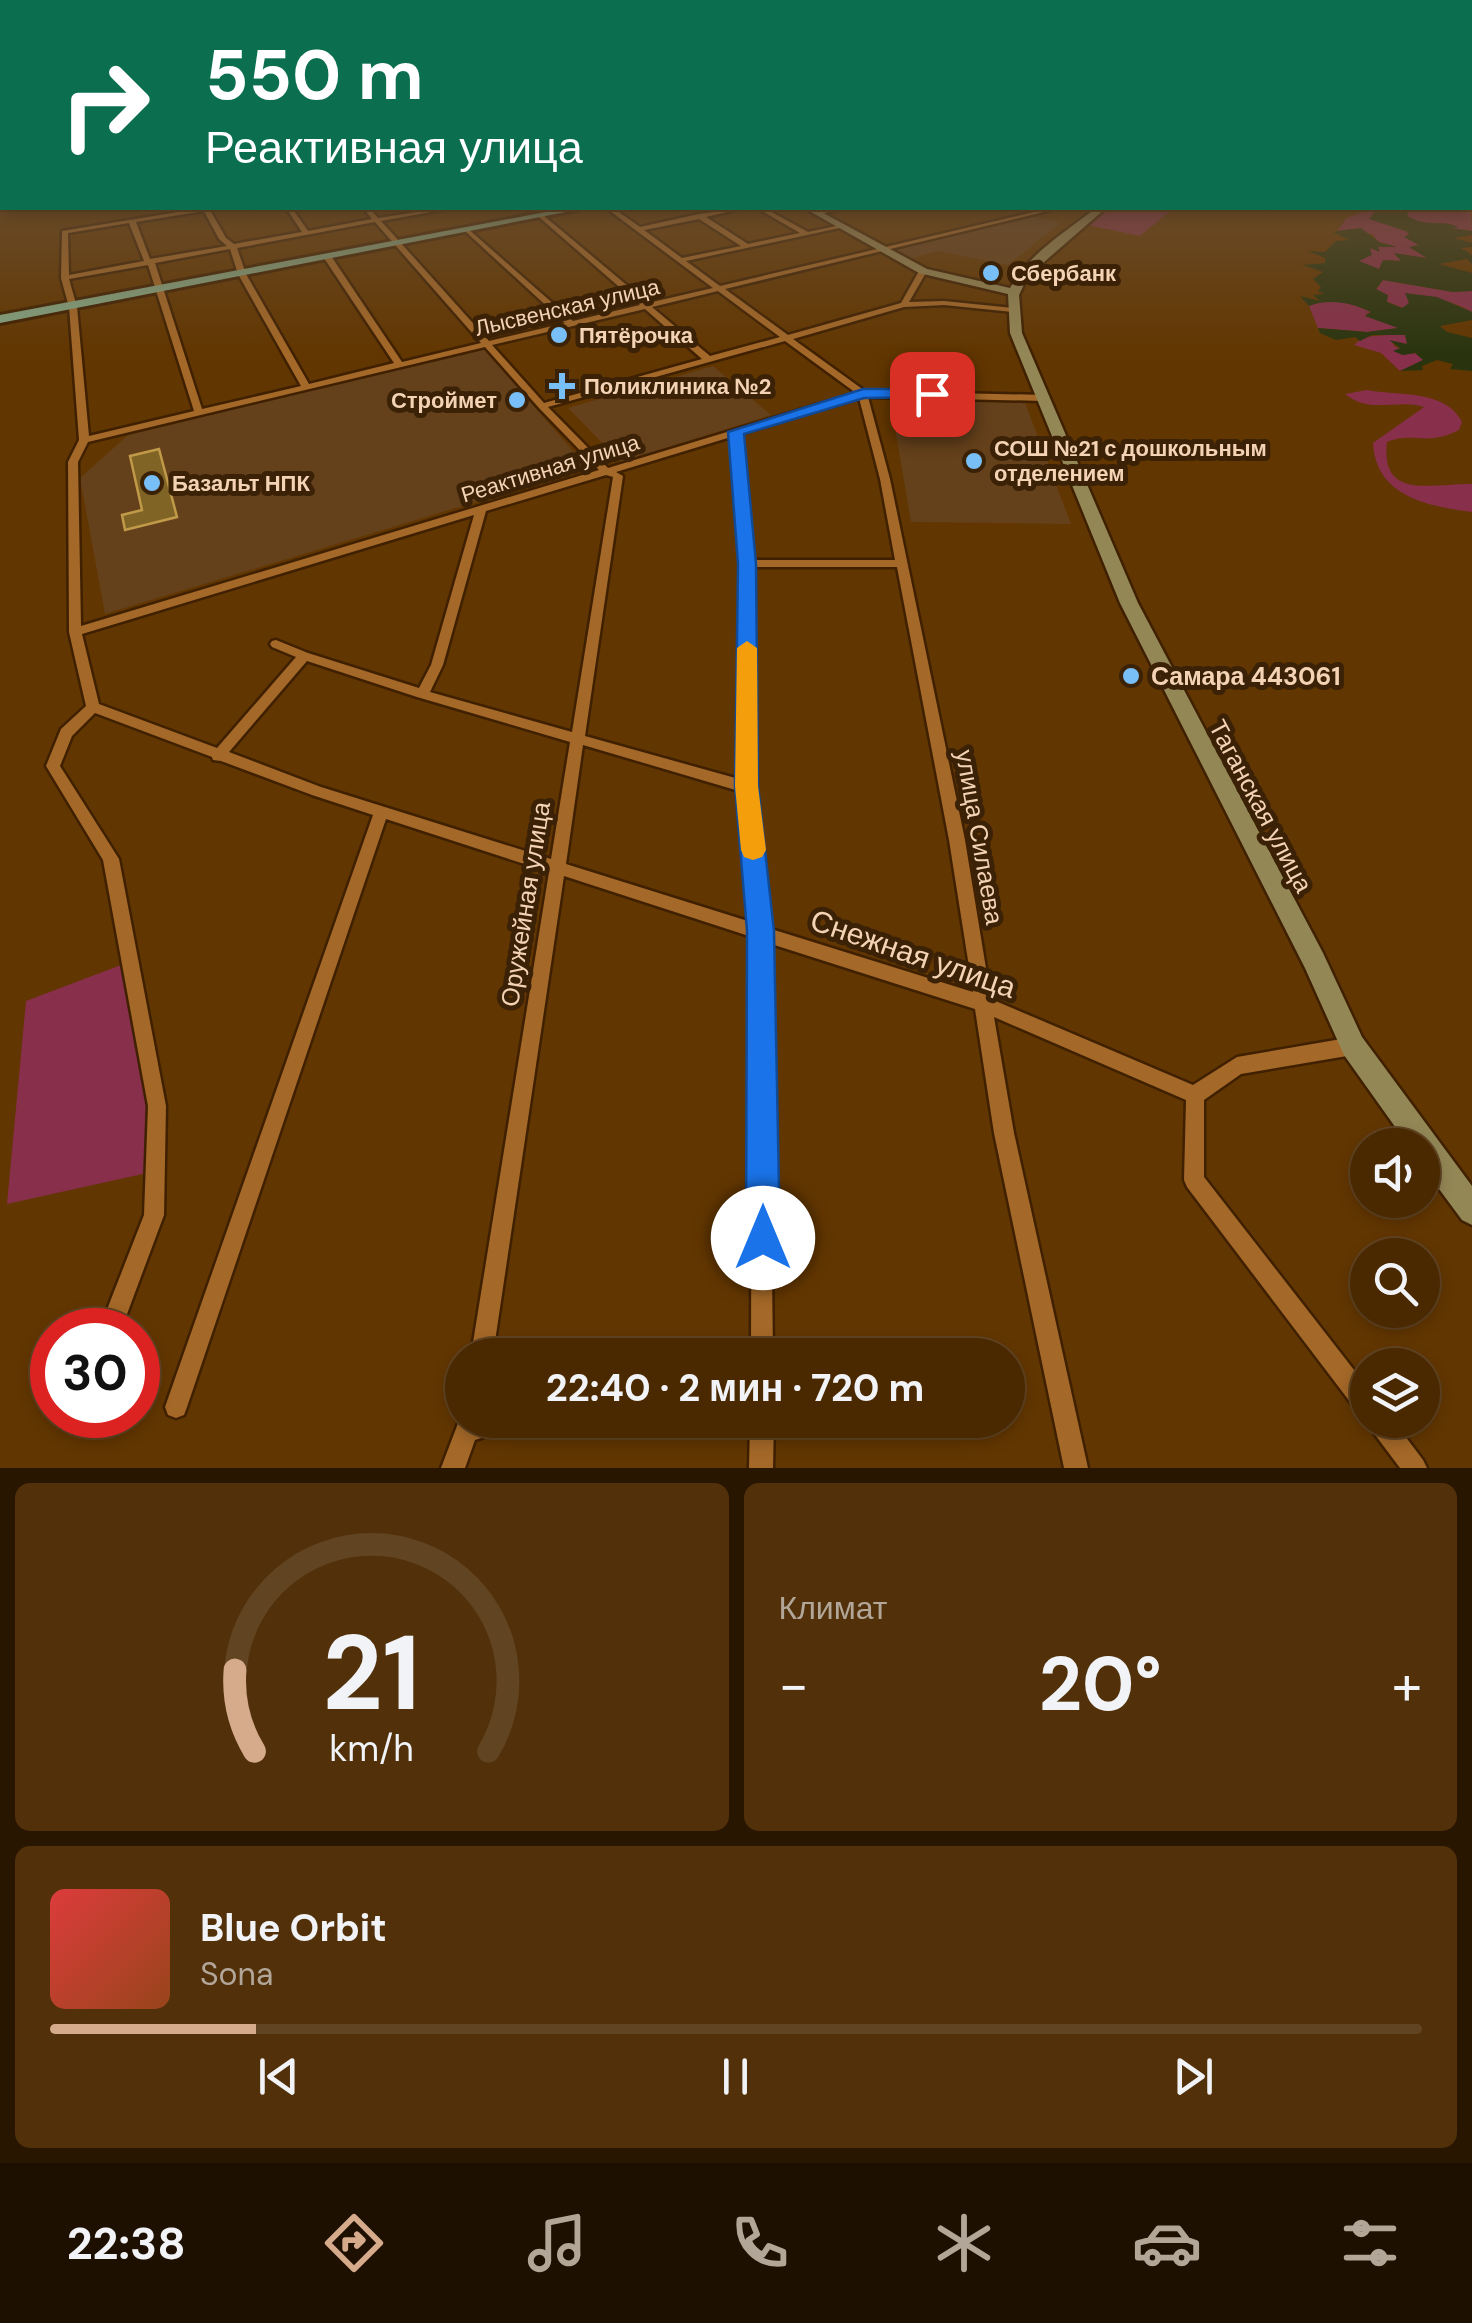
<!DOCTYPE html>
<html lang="ru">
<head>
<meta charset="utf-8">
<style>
  body { margin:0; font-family:"DM Sans",sans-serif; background:#51300a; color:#f1f3f6; height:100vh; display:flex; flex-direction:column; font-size:38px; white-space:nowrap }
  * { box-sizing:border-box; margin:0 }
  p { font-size:32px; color:#b2a699 }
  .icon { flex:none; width:55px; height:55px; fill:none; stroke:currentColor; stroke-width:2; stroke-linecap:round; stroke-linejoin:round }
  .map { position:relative; height:1468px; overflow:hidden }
  .drawer { display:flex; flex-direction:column; gap:15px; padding:15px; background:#291600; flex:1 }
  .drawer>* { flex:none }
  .top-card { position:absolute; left:0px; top:0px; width:1472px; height:210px; box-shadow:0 5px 15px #0003,0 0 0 2px #614422; background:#0b6e4f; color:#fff; overflow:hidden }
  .buttons { position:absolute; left:1350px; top:1128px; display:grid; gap:20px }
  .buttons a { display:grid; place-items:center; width:90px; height:90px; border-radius:50%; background:#4a2800; box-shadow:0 5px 15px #0003,0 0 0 2px #614422; font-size:50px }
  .speed { position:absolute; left:30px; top:1308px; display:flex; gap:20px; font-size:50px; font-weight:700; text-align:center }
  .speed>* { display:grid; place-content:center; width:130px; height:130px; border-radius:50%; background:#4a2800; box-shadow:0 5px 15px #0003,0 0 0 2px #614422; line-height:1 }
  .speed .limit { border:15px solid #d22; background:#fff; color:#111 }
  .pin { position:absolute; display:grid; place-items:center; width:85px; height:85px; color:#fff; margin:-42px; border-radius:20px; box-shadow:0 5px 15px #0006 }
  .me { position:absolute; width:110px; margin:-55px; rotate:0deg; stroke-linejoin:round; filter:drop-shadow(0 0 8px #0008) }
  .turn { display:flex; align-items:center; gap:35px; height:210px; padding:0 40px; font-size:45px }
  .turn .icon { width:130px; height:130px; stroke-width:2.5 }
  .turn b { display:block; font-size:70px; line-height:85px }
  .big { font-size:75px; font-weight:700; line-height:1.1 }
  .drawer .card { flex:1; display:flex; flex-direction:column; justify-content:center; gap:15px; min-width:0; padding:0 35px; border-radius:15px; background:#51300a }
  .drawer .dial { align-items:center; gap:0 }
  .dial svg { height:260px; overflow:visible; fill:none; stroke:#614422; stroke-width:7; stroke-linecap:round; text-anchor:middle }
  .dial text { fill:#f1f3f6; stroke:none }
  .song { display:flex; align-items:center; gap:30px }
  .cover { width:120px; height:120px; border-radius:15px; background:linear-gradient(135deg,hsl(0 70% 55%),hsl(20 70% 35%)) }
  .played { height:10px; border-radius:5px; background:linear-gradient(90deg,#d6ab8b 15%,#614422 15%) }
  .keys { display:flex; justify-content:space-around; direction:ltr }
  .heat { display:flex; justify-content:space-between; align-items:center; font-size:55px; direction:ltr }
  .drawer .tiles { flex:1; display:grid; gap:15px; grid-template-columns:1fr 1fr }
  .card:last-child { grid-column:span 2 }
  .trip { position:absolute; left:445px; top:1338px; width:580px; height:100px; border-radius:50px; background:#4a2800; box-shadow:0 5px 15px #0003,0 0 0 2px #614422; font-weight:700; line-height:100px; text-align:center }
  .dock { display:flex; height:160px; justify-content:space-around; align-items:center; background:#1e1000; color:#b2a699 }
  .dock .icon { width:70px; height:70px }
  .dock .current { color:#d6ab8b }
  .dock b { font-size:45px; color:#f1f3f6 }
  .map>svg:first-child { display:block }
  .built { fill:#64401b }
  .green { fill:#872f4b }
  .water { fill:#29340f }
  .building { fill:#806425; stroke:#c09a49; stroke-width:2.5 }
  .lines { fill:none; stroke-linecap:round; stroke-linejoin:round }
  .street-casing { stroke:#3f2000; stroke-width:5 }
  .secondary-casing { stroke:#3f2000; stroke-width:5 }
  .primary-casing { stroke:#3f2000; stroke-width:6 }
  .street { fill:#a46828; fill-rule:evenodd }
  .secondary { fill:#948756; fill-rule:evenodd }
  .primary { fill:#84a684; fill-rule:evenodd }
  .route { fill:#1a73e8; stroke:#114b97; stroke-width:2.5 }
  .slow { fill:#f59e0b }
  .poi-dot { fill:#78bff7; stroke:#3b2207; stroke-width:4 }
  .labels { text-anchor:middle; stroke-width:10; stroke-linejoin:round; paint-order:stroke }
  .far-poi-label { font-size:22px; font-weight:bold; fill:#f4d3b5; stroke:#3b2207; text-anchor:start }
  .far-street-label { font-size:22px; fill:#f4d3b5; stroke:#3b2207 }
  .poi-label { font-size:25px; font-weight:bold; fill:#f4d3b5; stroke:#3b2207; text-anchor:start }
  .street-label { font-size:25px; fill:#f4d3b5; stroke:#3b2207 }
  .near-street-label { font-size:30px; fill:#f4d3b5; stroke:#3b2207 }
</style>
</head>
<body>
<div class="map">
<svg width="1472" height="1468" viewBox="0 0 1472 1468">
  <rect width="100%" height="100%" fill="#623600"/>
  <path class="built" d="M 1031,216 L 1060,223 L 1008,265 L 938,251 L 909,259 L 891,249 Z
    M 483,348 L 588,468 L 105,614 L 80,478 L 128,435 Z
    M 713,366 L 771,415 L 621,462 L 568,408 Z
    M 890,399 L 1024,400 L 1071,524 L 911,522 Z"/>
  <path class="green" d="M 1470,199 L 1472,231 L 1425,225 L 1407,216 L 1409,208 L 1470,208 Z
    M 1106,208 L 1174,208 L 1140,236 L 1088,225 Z
    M 1374,208 L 1378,208 L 1370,219 L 1406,231 L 1409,234 L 1406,236 L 1420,246 L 1410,248 L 1428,258 L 1395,255 L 1402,261 L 1383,260 L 1379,269 L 1357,261 L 1370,248 L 1378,251 L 1377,247 L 1394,246 L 1379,242 L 1372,234 L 1337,231 L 1347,218 Z
    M 1383,280 L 1453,292 L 1472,291 L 1472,312 C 1450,300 1425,290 1403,308 L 1386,301 L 1376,290 Z
    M 1318,302 L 1346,302 L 1372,312 L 1365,314 L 1399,328 L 1367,332 L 1318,328 L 1309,306 Z
    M 1399,334 L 1406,335 L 1408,344 L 1392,342 L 1395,347 L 1401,348 L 1403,355 L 1415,353 L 1424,360 L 1400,371 L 1381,353 L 1354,345 L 1363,337 Z
    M 1367,390 C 1397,396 1446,389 1462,422 L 1459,430 C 1426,447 1413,431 1387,442 C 1380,501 1433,483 1472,484 L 1472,512 C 1428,506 1376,497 1373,443 L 1424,407 C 1398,398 1370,415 1345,394 Z
    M 121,965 L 147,1109 L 147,1173 L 7,1204 L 26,1001 Z"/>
  <path class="water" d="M 1378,208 L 1409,208 L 1407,216 C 1428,228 1440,219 1459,227 L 1452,228 L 1472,231 L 1472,235 L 1454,238 L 1472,243 L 1472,247 L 1461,248 L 1472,255 L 1472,264 L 1467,259 L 1439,264 L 1472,273 L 1472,291 L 1453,292 L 1383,280 L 1376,289 L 1388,295 L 1387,302 L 1402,308 L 1409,303 L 1405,293 L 1437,297 L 1472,312 L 1472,320 L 1440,326 L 1447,332 L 1472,338 L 1472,371 L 1450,369 L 1453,364 L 1437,360 L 1422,366 L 1423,370 L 1400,371 L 1423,360 L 1415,353 L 1403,355 L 1393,351 L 1400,348 L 1389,340 L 1407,344 L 1405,335 L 1372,335 L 1360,341 L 1355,337 L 1336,340 L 1320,333 L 1318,328 L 1367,332 L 1398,328 L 1365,316 L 1371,312 C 1353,303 1328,298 1309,306 L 1300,296 L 1320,301 L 1313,295 L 1324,294 L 1318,291 L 1321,287 L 1313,279 L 1323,272 L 1303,265 L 1325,263 L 1325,258 L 1308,251 L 1325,252 L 1336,241 L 1349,240 L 1333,232 L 1337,231 L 1361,228 L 1379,242 L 1397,247 L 1378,247 L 1380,252 L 1370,248 L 1372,255 L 1359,261 L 1379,269 L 1383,260 L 1401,261 L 1394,253 L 1427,258 L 1409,247 L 1419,245 L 1404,237 L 1409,234 L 1406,231 L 1369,219 Z"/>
  <path class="building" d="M 159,449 L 177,517 L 125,530 L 122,515 L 142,510 L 130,456 Z"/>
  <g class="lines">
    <defs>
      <path id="street" d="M 203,208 L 215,208 L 210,210 L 226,238 L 234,244 L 302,232 L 286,208 L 292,208 L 308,231 L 372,219 L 363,208 L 369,208 L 378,218 L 445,208 L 442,210 L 381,221 L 489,341 L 565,323 L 465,231 L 467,228 L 573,321 L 640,305 L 539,217 L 539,215 L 543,215 L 648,303 L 713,288 L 606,208 L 613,208 L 640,227 L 699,214 L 744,208 L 706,217 L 748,244 L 800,233 L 757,208 L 764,208 L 808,232 L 841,225 L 844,227 L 686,261 L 720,286 L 1051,208 L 1060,208 L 725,289 L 788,335 L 901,303 L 919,271 L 923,269 L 927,271 L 909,302 L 944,301 L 1013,308 L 1017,310 L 1013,312 L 944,305 L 904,307 L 793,339 L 865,391 L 1044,395 L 1049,398 L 1044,401 L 868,397 L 890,479 L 965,840 L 991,999 L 1193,1085 L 1237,1057 L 1353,1037 L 1359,1040 L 1362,1046 L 1359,1052 L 1353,1055 L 1241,1074 L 1204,1100 L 1204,1177 L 1368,1388 L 1368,1420 L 1393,1420 L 1423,1460 L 1427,1468 L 1400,1468 L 1370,1428 L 1366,1420 L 1367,1418 L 1360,1415 L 1187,1187 L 1184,1180 L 1186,1100 L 994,1017 L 1014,1133 L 1088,1468 L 1064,1468 L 994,1133 L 975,1009 L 768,943 L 773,1355 L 751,1355 L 752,937 L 564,876 L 493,1355 L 471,1355 L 549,872 L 386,819 L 187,1407 L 184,1415 L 176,1418 L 168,1415 L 165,1407 L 373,815 L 312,795 L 221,761 L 213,760 L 212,757 L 95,713 L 72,736 L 60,766 L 119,859 L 166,1106 L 164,1215 L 121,1330 L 99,1330 L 144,1215 L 148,1106 L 103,860 L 46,766 L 61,729 L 86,706 L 69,632 L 68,462 L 79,440 L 69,307 L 61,278 L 62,231 ZM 204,211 L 219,239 L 227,246 L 150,259 L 136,222 ZM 699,219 L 741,246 L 682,258 L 644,230 ZM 375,222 L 481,343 L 402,362 L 331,256 L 328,256 L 324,258 L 394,363 L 309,384 L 246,274 L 237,248 ZM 129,223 L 144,261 L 69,275 L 68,233 ZM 230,249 L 238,274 L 301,386 L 202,409 L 155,263 ZM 148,265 L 194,411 L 89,436 L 77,307 L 69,279 ZM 718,291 L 780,337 L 710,356 L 652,307 ZM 645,309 L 702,359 L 544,403 L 492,345 ZM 785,341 L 856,393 L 608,468 L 548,407 ZM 485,347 L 539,408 L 599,470 L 81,626 L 78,462 L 88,442 ZM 859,398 L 880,479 L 895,560 L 752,560 L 740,434 ZM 731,437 L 741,564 L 739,779 L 585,736 L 623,476 L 616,472 ZM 606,475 L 613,477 L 572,732 L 430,692 L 443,665 L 486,511 ZM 474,515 L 431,665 L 419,688 L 308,653 L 276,640 L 272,641 L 270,644 L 272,647 L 296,657 L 217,748 L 99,704 L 82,634 ZM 753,567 L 897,567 L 949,840 L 973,992 L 768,928 L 753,787 ZM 307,661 L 417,697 L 570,742 L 551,859 L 321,787 L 229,752 ZM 583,745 L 739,791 L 751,922 L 566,864 Z
        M 835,208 L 845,208 L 817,215 L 814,213 Z
        M 462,1413 L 462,1420 L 516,1420 L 512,1428 L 475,1440 L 465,1468 L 441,1468 Z
        M 750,1420 L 774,1420 L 773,1468 L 749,1468 Z"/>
      <path id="secondary" d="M 804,208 L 814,208 L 927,269 L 1010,288 C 1029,253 1066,232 1096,208 L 1106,208 L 1028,276 L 1019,295 L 1022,333 L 1138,603 L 1323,953 L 1362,1037 L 1472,1186 L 1472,1225 L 1462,1220 L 1422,1166 L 1422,1145 L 1408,1145 L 1344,1055 L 1305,968 L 1120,603 L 1010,333 L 1008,294 L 919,273 Z"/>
      <path id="primary" d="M 567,208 L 586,208 L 0,323 L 0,315 Z"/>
    </defs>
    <use href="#street" class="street-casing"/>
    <use href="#secondary" class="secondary-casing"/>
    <use href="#primary" class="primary-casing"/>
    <use href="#street" class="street"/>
    <use href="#secondary" class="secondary"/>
    <use href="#primary" class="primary"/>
  </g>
  <linearGradient id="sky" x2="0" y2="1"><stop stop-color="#361e00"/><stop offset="0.42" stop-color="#6b5237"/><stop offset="1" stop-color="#6b5237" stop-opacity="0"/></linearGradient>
  <rect width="1472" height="355" fill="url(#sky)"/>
  <path class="route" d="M 932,389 L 939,394 L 937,397 L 864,398 L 744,434 L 756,564 L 758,786 L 774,931 L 780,1238 L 775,1250 L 763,1255 L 751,1250 L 746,1238 L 747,931 L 735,786 L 738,564 L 728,432 L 863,389 Z"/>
  <path class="slow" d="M 747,641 L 757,648 L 758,786 L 766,850 L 762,857 L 753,860 L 744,857 L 741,850 L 735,786 L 737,648 Z"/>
  <g class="poi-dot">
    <circle cx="991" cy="273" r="10"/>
    <circle cx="559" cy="335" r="10"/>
    <path d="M557 371h10v10h10v10h-10v10h-10v-10h-10v-10h10z"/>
    <circle cx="517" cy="400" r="10"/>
    <circle cx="974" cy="461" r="10"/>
    <circle cx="152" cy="483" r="10"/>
    <circle cx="1131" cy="676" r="10"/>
  </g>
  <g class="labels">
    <g class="far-poi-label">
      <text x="1011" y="281">Сбербанк</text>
      <text x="579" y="343">Пятёрочка</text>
      <text x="584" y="394">Поликлиника №2</text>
      <text x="497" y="408" text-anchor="end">Строймет</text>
      <text x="994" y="456">СОШ №21 с дошкольным<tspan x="994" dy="25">отделением</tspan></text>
      <text x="172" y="491">Базальт НПК</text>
    </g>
    <g class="far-street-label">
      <text transform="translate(567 307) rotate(-13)" y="8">Лысвенская улица</text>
      <text transform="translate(550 468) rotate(-17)" y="8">Реактивная улица</text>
    </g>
    <g class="poi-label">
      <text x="1151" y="685">Самара 443061</text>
    </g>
    <g class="street-label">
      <text transform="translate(1261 806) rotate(62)" y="9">Таганская улица</text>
      <text transform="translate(980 837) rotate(80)" y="9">улица Силаева</text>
      <text transform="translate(525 904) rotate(-81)" y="9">Оружейная улица</text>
    </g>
    <g class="near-street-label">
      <text transform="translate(913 954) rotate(19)" y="10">Снежная улица</text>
    </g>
  </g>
</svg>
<div class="buttons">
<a><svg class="icon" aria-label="sound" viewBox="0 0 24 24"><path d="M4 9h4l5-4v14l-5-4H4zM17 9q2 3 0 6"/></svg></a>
<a><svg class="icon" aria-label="search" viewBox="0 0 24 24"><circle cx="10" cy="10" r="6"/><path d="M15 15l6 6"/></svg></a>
<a><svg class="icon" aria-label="layers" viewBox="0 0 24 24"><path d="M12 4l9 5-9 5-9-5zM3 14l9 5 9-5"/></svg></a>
</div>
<div class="speed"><div class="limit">30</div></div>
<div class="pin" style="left:932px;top:394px;background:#d93025"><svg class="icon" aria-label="arrive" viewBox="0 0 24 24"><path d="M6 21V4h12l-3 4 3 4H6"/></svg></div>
<svg class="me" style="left:763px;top:1238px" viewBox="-20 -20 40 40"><circle r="19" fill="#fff"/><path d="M0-13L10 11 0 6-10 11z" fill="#1a73e8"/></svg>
<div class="trip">22:40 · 2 мин · 720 m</div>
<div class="top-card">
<div class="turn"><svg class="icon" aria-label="right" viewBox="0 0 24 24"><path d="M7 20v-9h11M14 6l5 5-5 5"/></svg><div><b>550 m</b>Реактивная улица</div></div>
</div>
</div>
<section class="drawer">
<div class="tiles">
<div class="card dial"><svg viewBox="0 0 100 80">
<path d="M14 69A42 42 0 1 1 86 69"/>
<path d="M14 69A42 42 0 0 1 8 44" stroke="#d6ab8b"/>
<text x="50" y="56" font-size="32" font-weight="700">21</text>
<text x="50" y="72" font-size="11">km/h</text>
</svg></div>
<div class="card"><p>Климат</p>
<div class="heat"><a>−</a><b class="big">20°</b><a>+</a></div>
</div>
<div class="card">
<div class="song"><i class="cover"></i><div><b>Blue Orbit</b><p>Sona</p></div></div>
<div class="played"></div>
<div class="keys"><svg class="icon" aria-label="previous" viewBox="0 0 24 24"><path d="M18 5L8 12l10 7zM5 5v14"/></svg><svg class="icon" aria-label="pause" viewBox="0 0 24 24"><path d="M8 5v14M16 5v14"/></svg><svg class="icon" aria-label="next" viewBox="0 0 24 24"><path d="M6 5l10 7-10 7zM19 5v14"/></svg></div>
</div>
</div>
</section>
<nav class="dock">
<b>22:38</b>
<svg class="icon current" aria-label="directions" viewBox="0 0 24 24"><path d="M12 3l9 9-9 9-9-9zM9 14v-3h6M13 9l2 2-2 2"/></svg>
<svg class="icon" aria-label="music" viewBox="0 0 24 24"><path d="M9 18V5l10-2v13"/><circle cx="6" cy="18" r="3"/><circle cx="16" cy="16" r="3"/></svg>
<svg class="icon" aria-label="phone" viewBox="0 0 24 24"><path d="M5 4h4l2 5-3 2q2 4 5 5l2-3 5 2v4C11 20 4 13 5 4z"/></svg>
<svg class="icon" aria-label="climate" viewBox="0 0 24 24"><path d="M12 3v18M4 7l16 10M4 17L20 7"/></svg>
<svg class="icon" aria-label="car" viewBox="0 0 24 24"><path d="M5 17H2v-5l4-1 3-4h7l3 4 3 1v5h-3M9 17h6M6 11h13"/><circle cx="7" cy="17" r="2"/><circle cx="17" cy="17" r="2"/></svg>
<svg class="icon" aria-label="filters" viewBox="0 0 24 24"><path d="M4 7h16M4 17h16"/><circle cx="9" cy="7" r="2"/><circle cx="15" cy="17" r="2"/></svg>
</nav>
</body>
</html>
